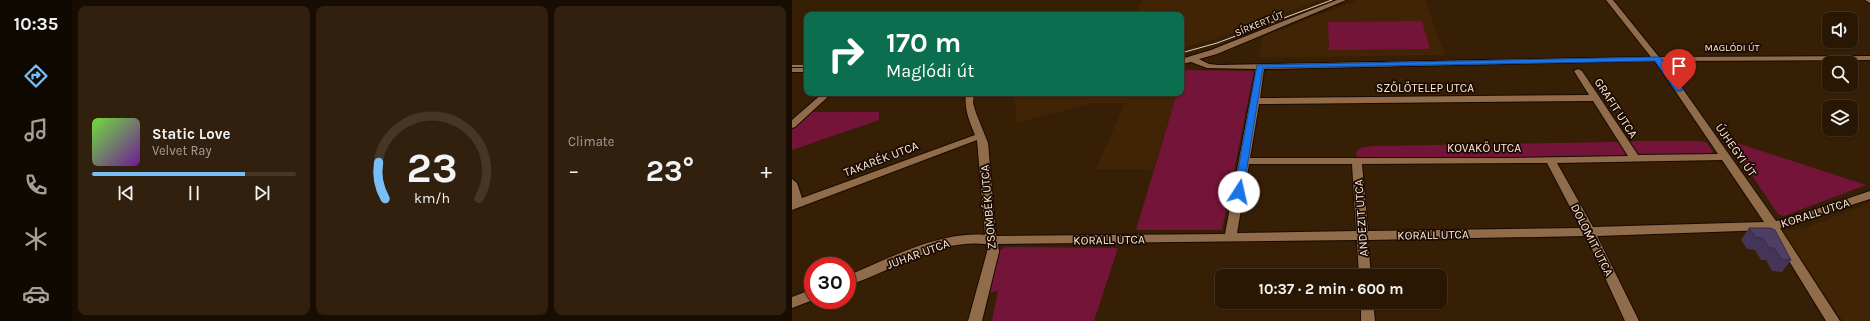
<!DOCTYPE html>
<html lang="en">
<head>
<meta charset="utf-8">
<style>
  body { margin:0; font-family:Karla,sans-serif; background:#31200e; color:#f1f3f6; height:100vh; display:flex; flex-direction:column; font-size:15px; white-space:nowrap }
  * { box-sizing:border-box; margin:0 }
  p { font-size:13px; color:#a59f9a }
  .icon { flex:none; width:22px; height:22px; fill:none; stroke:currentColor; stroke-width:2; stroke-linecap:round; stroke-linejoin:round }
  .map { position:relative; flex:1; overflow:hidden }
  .sheet { display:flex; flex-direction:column; gap:6px; padding:6px; background:#170d02; width:720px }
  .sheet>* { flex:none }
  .hud { position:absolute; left:12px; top:12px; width:380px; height:84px; border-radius:8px; box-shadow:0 1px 3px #0004,0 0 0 1px #453626; background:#0b6e4f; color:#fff; overflow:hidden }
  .buttons { position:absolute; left:1030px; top:12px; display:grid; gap:8px }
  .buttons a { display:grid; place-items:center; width:36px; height:36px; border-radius:8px; background:#291704; box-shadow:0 1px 3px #0004,0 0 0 1px #453626; font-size:20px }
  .speed { position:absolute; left:12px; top:257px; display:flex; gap:8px; font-size:20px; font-weight:700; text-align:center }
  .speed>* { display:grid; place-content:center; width:52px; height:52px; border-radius:50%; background:#291704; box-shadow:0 1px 3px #0004,0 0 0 1px #453626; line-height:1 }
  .speed .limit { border:6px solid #d22; background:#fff; color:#111 }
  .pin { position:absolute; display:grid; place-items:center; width:34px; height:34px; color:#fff; margin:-41px -17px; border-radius:50% 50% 50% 0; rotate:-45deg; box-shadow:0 0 4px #0007 }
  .pin .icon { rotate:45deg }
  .me { position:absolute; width:44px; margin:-22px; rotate:10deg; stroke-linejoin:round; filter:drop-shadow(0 0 3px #0008) }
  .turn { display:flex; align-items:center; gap:14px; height:84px; padding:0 16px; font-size:18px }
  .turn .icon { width:52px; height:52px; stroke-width:2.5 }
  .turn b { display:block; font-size:28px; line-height:34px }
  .big { font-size:30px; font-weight:700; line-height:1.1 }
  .sheet .widget { flex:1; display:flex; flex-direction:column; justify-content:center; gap:6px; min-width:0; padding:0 14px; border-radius:8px; background:#31200e }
  .sheet .dial { align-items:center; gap:0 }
  .dial svg { height:104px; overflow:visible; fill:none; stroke:#453626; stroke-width:7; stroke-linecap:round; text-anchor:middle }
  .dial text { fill:#f1f3f6; stroke:none }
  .song { display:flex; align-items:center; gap:12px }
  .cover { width:48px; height:48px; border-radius:6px; background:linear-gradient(135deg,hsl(100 70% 55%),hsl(280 70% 35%)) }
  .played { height:4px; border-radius:2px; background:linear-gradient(90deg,#78bff7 75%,#453626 75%) }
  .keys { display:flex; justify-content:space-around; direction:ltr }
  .heat { display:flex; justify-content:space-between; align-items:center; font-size:22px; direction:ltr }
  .sheet .tiles { flex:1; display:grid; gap:6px; grid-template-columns:repeat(3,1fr) }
  .trip { position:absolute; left:423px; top:269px; width:232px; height:40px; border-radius:8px; background:#291704; box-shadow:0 1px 3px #0004,0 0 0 1px #453626; font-weight:700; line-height:40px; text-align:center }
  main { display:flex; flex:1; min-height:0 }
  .tabs { display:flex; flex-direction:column; width:72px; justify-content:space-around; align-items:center; background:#100902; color:#a59f9a }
  .tabs .icon { width:28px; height:28px }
  .tabs .on { color:#78bff7 }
  .tabs b { font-size:18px; color:#f1f3f6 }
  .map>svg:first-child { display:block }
  .built { fill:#402405 }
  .green { fill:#731438 }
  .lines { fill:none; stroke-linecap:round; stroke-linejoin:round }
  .minor-casing { stroke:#1a0a00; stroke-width:2 }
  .minor { fill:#906c4b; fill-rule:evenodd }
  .tram { stroke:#e8d3c0; stroke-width:1 }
  .wall { fill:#443556 }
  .building { fill:#4f3e64; stroke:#372b46 }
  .route { fill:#1a73e8; stroke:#114b97 }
  .labels { text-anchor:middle; stroke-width:3.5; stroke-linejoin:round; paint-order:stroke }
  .far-street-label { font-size:10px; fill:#fde9d7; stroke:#190b02 }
  .street-label { font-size:12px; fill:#fde9d7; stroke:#190b02 }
</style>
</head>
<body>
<main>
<nav class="tabs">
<b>10:35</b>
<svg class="icon on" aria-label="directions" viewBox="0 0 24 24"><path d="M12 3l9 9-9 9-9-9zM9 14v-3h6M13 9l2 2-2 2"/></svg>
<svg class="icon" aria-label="music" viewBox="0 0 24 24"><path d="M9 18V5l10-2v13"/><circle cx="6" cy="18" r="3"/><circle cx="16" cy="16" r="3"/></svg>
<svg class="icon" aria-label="phone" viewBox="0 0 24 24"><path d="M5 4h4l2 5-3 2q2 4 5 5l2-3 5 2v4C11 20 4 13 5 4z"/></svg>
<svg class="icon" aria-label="climate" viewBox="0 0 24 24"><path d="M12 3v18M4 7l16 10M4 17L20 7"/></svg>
<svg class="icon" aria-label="car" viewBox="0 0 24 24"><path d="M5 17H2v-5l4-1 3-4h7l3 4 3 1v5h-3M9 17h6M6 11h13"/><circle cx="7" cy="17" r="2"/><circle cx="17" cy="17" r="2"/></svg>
</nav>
<section class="sheet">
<div class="tiles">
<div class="widget">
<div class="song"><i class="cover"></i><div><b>Static Love</b><p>Velvet Ray</p></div></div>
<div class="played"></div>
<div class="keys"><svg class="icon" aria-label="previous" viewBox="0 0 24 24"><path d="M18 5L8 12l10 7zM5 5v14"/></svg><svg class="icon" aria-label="pause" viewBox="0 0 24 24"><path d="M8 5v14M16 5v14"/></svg><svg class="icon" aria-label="next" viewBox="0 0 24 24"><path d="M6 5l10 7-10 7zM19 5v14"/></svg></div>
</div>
<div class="widget dial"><svg viewBox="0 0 100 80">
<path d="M14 69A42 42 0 1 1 86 69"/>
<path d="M14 69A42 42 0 0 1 9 41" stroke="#78bff7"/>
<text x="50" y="56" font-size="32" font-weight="700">23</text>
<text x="50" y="72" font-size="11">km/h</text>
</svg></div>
<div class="widget"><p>Climate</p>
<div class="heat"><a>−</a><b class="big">23°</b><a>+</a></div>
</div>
</div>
</section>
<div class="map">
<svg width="1078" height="321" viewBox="0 0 1078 321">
  <rect width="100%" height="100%" fill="#371f06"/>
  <path class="built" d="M 321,0 L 528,0 L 423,39 L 389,48 L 389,15 L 343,15 L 350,0 Z
    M 566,0 L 633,0 L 653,55 L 467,58 L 470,37 Z
    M 222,93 L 385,93 L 361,170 L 304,169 L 333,103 L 301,103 L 225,123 Z
    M 1078,203 L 1078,321 L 1051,321 L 989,231 L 1013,228 Z"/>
  <path class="green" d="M 630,21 L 638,49 L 537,50 L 536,22 Z
    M 391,70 L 462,71 L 430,230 L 344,230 L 385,93 L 389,93 L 389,78 Z
    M 18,112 L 87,112 L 87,120 L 0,150 L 0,128 Z
    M 936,140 L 1074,185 L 992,216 L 986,214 Z
    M 844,141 L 909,141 L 915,143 L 921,152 L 914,155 L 847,155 L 843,153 L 836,142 Z
    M 823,142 C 829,143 832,148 834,153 L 831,156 L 585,159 L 565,158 L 564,152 L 568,148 L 581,146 Z
    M 213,247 L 326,248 L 302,321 L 200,321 L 206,291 L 197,293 L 207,251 Z"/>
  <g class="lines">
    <defs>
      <path id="minor" d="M 545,0 L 554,0 L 425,54 L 407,59 L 417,64 L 426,65 L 859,57 L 814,0 L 821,0 L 867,57 L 1078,56 L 1078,60 L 871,61 L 984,221 L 998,218 L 1078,191 L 1078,199 L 988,228 L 1048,321 L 1034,321 L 978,230 L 805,236 L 847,321 L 833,321 L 794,236 L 576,240 L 579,276 L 567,276 L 565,240 L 206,244 L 207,252 L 190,321 L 176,321 L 195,252 L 194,244 C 144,239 100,271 55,286 L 55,276 C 96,259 147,231 193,235 L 185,140 L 0,210 L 0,179 L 5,183 L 10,198 L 183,135 C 177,120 172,109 174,93 L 182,93 L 181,103 L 184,113 L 196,143 L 204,236 L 433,234 L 464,69 L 415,68 L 399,62 L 389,64 L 389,59 L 419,50 ZM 858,61 L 863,61 L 867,67 L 926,154 L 846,155 L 790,71 L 786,69 L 782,71 L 797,95 L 468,98 L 472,69 ZM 801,101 L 836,156 L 711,158 L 458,158 L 467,104 ZM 930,160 L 972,222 L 801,227 L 765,163 ZM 755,163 L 789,228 L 576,231 L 570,164 ZM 457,164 L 560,164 L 564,231 L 445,233 Z
        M 1073,0 L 1078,0 L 1078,3 Z
        M 0,68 L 15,68 L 15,72 L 0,72 Z
        M 31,93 L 40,93 L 3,127 L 0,128 L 0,120 Z
        M 21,289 L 21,300 L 0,308 L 0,297 Z
        M 569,302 L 581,302 L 583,321 L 569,321 Z"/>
    </defs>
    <use href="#minor" class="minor-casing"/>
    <use href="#minor" class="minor"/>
    <path class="tram" d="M 389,53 L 425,43 L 540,0
      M 0,66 L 15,66"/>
  </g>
  <path class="wall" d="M 957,228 L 978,228 L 999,260 L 990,272 L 980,271 L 974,260 L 969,260 L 963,250 L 955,249 L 949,240 Z"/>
  <path class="building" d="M 957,228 L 978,228 L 983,230 L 999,260 L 989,259 L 982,248 L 977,248 L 971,238 L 963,237 Z"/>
  <path class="route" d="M 865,57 L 868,57 L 890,88 L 890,91 L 884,91 L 863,61 L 471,68 L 451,192 L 447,195 L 442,192 L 465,65 Z"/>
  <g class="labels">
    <g class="far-street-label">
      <text transform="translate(467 23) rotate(-22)" y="4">SÍRKERT ÚT</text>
      <text x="940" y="51">MAGLÓDI ÚT</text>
    </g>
    <g class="street-label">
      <text x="633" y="92">SZŐLŐTELEP UTCA</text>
      <text transform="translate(824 108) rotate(57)" y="4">GRAFIT UTCA</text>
      <text x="692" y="152">KOVAKŐ UTCA</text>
      <text transform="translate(944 150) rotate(55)" y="4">ÚJHEGYI ÚT</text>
      <text transform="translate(89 159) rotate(-21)" y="4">TAKARÉK UTCA</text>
      <text transform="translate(196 207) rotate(-95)" y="4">ZSOMBÉK UTCA</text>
      <text transform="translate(1023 213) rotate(-18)" y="4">KORALL UTCA</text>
      <text transform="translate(569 218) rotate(-94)" y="4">ANDEZIT UTCA</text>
      <text transform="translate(641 235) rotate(-1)" y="4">KORALL UTCA</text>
      <text transform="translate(317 240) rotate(-1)" y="4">KORALL UTCA</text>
      <text transform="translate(800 240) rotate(63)" y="4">DOLOMIT UTCA</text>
      <text transform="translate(126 254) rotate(-20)" y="4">JUHAR UTCA</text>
    </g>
  </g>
</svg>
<div class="buttons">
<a><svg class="icon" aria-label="sound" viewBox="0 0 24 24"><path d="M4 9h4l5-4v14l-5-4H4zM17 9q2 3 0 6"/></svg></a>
<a><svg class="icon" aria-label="search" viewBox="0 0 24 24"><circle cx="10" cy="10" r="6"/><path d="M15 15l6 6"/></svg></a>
<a><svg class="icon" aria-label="layers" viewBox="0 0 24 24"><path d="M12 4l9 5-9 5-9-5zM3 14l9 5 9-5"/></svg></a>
</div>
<div class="speed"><div class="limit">30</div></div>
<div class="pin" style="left:887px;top:90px;background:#d93025"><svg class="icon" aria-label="arrive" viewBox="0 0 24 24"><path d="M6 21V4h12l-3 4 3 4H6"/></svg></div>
<svg class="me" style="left:447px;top:192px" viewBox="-20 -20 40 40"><circle r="19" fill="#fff"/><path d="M0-13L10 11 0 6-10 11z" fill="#1a73e8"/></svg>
<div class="trip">10:37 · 2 min · 600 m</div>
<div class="hud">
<div class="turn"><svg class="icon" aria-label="right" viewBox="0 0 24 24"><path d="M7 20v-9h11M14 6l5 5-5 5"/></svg><div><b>170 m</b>Maglódi út</div></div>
</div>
</div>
</main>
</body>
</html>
